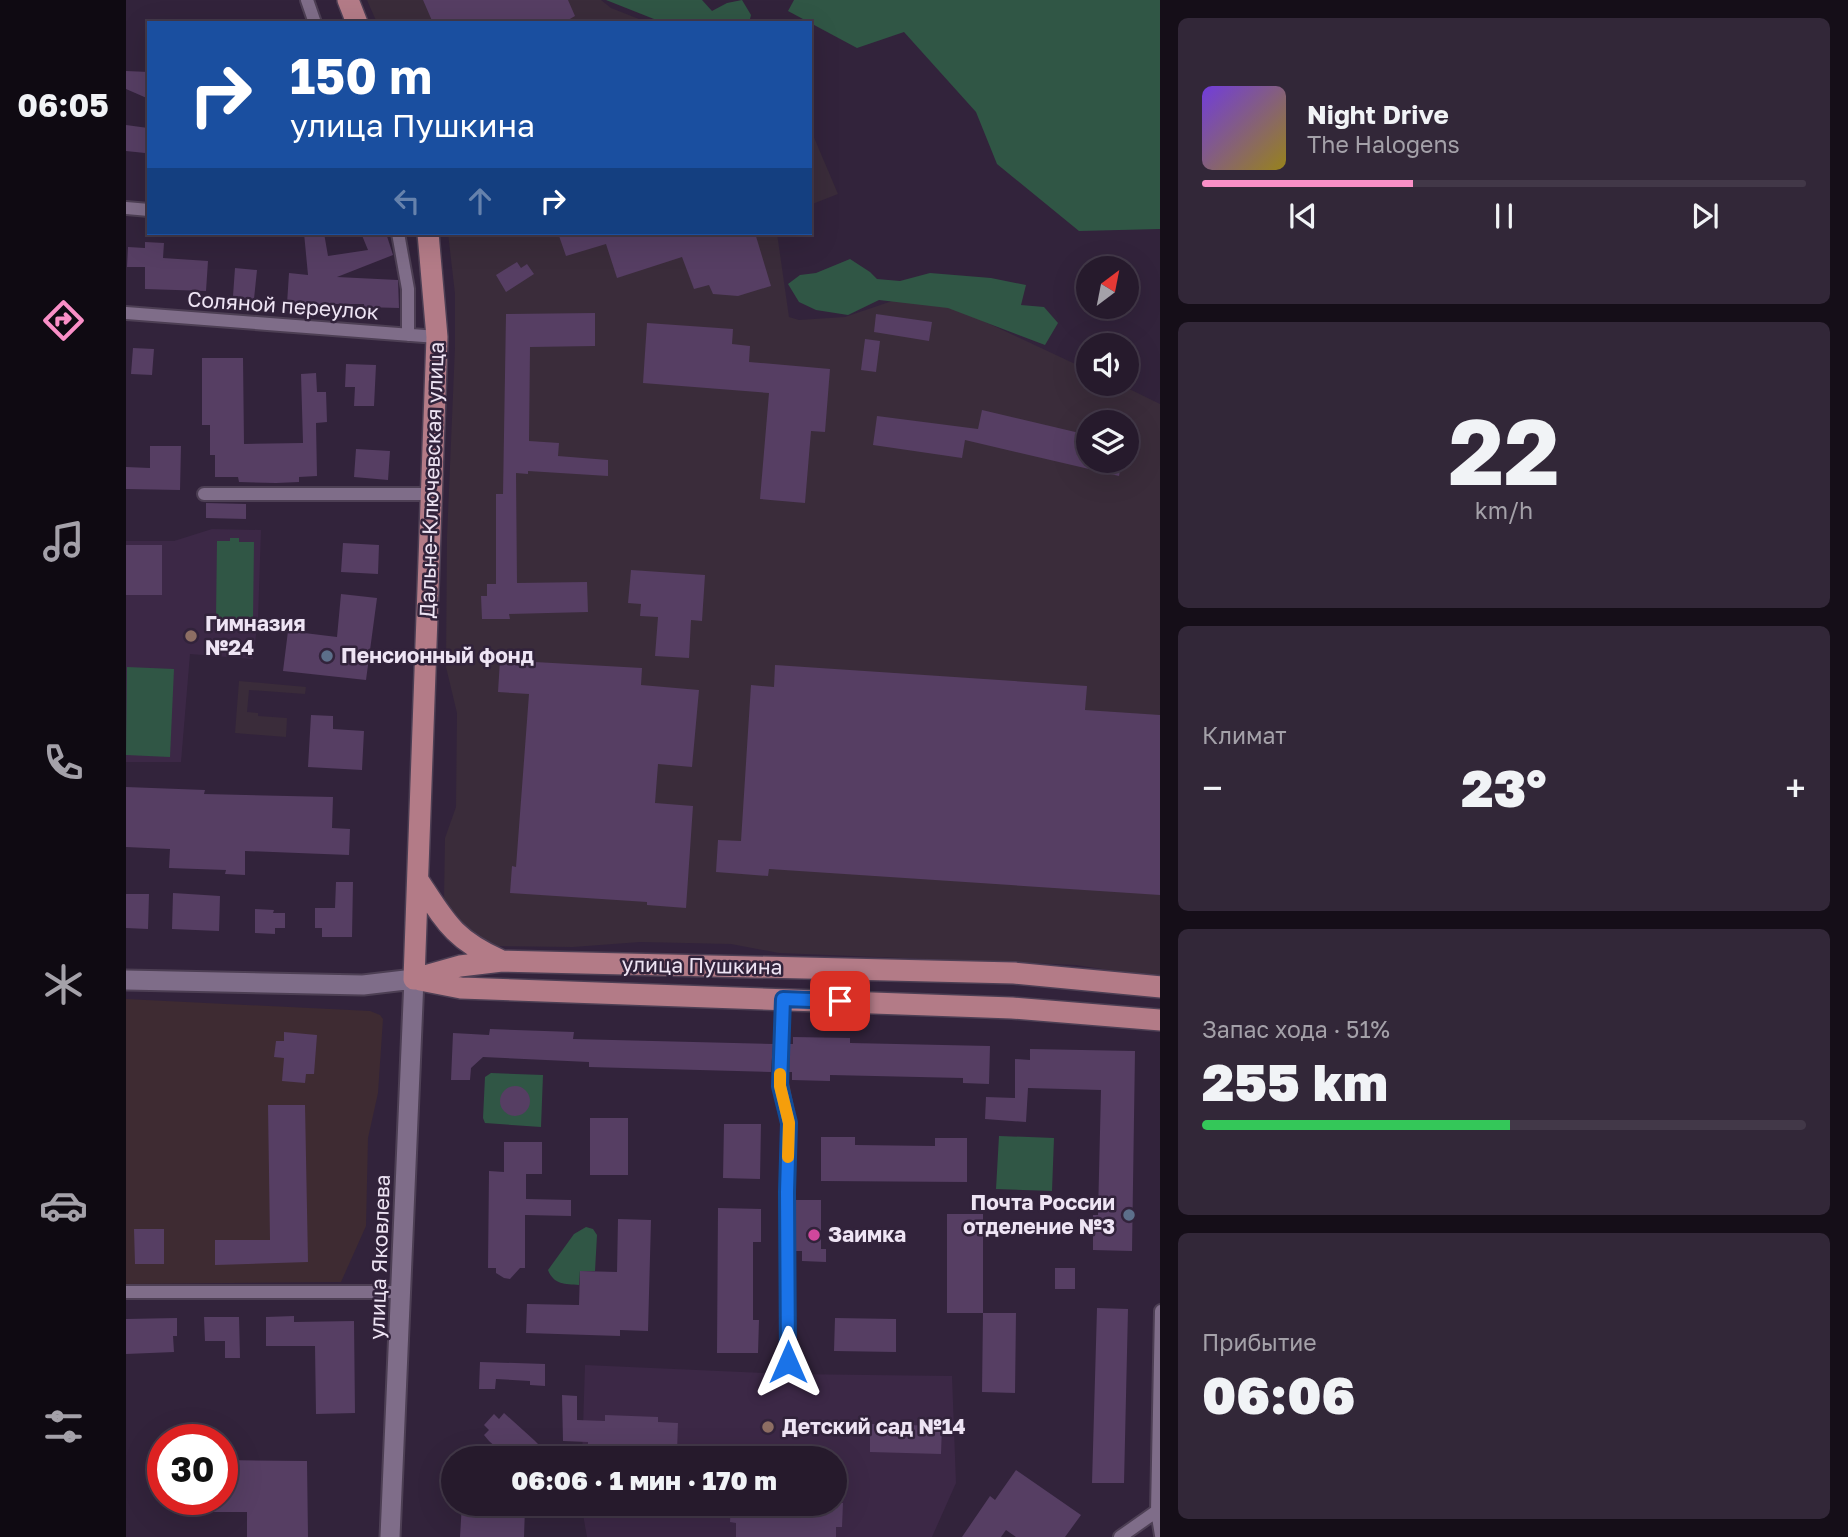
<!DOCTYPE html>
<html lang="ru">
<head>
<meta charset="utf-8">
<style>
  body { margin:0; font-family:"Golos Text",sans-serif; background:#322738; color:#f1f3f6; height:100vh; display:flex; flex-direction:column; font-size:26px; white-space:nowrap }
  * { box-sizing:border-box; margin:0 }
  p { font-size:23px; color:#a4a1a9 }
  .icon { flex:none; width:38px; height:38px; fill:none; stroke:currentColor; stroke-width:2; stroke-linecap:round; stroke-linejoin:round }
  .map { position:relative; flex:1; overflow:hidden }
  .side { display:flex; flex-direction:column; gap:18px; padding:18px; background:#150e18; width:688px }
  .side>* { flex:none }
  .top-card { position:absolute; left:21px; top:21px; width:665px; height:214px; border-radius:0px; box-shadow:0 7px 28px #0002,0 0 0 2px #423848; background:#1a4fa0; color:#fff; overflow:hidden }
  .needle { width:46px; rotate:32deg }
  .buttons { position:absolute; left:950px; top:256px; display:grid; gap:14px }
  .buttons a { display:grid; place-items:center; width:63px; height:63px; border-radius:50%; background:#261a2c; box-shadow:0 7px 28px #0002,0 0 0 2px #423848; font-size:35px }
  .speed { position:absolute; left:21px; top:1424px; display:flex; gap:14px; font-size:35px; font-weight:700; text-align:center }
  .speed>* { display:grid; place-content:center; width:91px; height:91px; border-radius:50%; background:#261a2c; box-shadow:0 7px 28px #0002,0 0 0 2px #423848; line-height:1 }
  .speed .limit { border:10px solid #d22; background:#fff; color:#111 }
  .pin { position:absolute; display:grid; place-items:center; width:60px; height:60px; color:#fff; margin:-30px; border-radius:14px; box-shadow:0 4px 10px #0006 }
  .me { position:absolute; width:77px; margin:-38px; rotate:0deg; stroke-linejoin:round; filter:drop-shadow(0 0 5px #0008) }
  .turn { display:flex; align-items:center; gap:24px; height:147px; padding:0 28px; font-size:32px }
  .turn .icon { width:91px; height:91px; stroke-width:2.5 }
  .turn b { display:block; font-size:49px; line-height:60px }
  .lanes { display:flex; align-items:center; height:66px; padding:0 28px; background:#0003; justify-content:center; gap:35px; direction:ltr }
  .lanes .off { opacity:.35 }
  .big { font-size:52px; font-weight:800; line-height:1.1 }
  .side .card { flex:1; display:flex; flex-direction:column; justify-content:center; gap:10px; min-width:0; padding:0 24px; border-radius:10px; background:#322738 }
  .side .dial { align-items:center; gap:0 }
  .dial b { font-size:91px; line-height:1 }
  .song { display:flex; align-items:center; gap:21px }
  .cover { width:84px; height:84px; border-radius:10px; background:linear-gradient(135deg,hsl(260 70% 55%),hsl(50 70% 35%)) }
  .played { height:7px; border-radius:4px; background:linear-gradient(90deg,#fa8fc7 35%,#423848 35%) }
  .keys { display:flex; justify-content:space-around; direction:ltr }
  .heat { display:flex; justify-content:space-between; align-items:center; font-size:38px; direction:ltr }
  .charge { height:10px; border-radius:5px; background:linear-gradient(90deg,#34c759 51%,#423848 0) }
  .trip { position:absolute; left:315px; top:1446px; width:406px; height:70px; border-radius:35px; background:#261a2c; box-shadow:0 7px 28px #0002,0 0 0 2px #423848; font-weight:800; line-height:70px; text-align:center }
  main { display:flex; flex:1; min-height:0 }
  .tab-bar { display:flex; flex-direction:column; width:126px; justify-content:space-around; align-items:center; background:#0f0a12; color:#a4a1a9 }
  .tab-bar .icon { width:49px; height:49px }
  .tab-bar .selected { color:#fa8fc7 }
  .tab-bar b { font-size:32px; color:#f1f3f6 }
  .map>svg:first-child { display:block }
  .commercial { fill:#3e2b32 }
  .industrial { fill:#3a2c3a; fill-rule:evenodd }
  .built { fill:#3c2846 }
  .green { fill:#305645 }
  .building { fill:#563e63 }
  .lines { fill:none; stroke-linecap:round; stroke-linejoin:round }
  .minor-casing { stroke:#4d3f54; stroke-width:16 }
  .secondary-casing { stroke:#4d3f54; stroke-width:23 }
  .primary-casing { stroke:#4d3f54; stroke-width:24 }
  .minor { stroke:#7f6d89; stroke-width:12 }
  .secondary { stroke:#7f6d89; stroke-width:19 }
  .primary { stroke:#b37b87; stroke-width:21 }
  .route-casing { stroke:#114b97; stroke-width:18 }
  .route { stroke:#1a73e8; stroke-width:12 }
  .slow { stroke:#f59e0b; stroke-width:12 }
  .education-dot { fill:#8d6e63; stroke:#32233b; stroke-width:2.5 }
  .service-dot { fill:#5c6f8a; stroke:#32233b; stroke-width:2.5 }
  .hotel-dot { fill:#d1479c; stroke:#32233b; stroke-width:2.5 }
  .labels { text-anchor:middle; stroke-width:5; stroke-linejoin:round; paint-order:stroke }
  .street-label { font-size:21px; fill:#eee4f4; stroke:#32233b }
  .poi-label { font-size:21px; font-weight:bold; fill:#eee4f4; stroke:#32233b; text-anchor:start }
</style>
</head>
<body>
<main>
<nav class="tab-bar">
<b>06:05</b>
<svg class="icon selected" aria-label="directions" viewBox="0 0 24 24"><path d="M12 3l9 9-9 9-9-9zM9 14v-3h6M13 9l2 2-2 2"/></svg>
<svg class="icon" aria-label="music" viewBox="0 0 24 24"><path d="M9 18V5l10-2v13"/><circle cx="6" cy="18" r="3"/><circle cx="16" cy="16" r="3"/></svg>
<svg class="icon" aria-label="phone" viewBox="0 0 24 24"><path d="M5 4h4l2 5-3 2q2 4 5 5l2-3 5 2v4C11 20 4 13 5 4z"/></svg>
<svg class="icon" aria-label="climate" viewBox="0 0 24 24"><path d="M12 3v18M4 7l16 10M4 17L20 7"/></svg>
<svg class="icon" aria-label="car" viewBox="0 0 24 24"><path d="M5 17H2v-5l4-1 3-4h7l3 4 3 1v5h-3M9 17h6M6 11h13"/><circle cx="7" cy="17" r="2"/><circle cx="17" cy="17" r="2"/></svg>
<svg class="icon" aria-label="filters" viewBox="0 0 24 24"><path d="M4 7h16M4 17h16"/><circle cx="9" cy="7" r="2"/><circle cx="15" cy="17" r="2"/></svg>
</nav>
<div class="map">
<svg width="1035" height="1537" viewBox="0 0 1035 1537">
  <rect width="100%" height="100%" fill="#32233b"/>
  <path class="commercial" d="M 0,999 L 244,1011 L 254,1015 L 257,1019 L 252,1093 L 242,1138 L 240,1226 L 215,1282 L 0,1284 Z"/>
  <path class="industrial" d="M 241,0 L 475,0 L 485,8 L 523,23 L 251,23 Z
    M 684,128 L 712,194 L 684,205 Z
    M 322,233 L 651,233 L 663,317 L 673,320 L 719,317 L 778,297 L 823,305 L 962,370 L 962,383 L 991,383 L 1034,404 L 1034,978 L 950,965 L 653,953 L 605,944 L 514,942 L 447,947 L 368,946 L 347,938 L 322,909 L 318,899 L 319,838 L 330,807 L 331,713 L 320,667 L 321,537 L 329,347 L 329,294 ZM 962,422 L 1001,422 L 1001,460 L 962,460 Z
    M 113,681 L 180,687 L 179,694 L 123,690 L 121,712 L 132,713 L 132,716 L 161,718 L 160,737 L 109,733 Z"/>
  <path class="built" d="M 86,529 L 135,530 L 132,619 L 127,659 L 64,654 L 55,762 L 0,762 L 0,541 L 48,541 Z
    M 459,1365 L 662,1374 L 826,1376 L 830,1483 L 806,1537 L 461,1537 L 455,1503 L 709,1503 L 709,1458 L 456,1458 Z"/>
  <path class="green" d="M 480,0 L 576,0 L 586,11 L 601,3 L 616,0 L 625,15 L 623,23 L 538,23 Z
    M 668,0 L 1034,0 L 1034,229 L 953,231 L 871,164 L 850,112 L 778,32 L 731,48 L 662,11 Z
    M 724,259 L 744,272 L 751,279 L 774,281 L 804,273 L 865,278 L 900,285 L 895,305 L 918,307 L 932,323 L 919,345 L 822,308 L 753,300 L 722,315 L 690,310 L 673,302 L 662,284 L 674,275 L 690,273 Z
    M 104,538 L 113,538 L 113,542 L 128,542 L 127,619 L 104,621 L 104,618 L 90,618 L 91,541 L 104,541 Z
    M 1,667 L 48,669 L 44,757 L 0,755 Z
    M 365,1073 L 417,1075 L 415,1127 L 359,1123 L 357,1118 L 359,1077 Z
    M 873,1136 L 928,1138 L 926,1191 L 870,1189 Z
    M 460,1227 L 467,1229 L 471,1235 L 469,1271 L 454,1271 L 453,1285 C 439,1284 428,1285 422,1270 L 448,1234 Z"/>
  <path class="building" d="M 297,0 L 442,0 L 449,16 L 437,23 L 307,23 Z
    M 0,71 L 23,72 L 23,99 L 0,89 Z
    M 0,125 L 22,128 L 19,153 L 0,151 Z
    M 178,233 L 198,233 L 202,256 L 242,250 L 235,233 L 260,233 L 267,255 L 211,277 L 272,280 L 273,308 L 238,307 L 238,304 L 161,304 L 163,273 L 182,275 Z
    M 432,233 L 629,233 L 645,286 L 612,296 L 587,294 L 583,285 L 568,289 L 556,257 L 491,278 L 480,244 L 440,256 Z
    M 19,242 L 38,243 L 37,258 L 82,261 L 80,291 L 19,289 L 19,267 L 1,267 L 2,247 L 19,248 Z
    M 391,262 L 395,268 L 401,264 L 408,274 L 380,292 L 370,275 Z
    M 109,268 L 131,270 L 128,299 L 107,296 Z
    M 469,313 L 469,346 L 404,347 L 403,441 L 433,443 L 432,456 L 482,460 L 482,476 L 402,471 L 402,474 L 390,473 L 391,583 L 461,582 L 462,612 L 383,614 L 384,619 L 356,619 L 355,596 L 361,596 L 361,584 L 370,584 L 370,494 L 377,494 L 380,314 Z
    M 750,314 L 806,322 L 803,341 L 748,332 Z
    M 521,323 L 607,329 L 606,344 L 624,346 L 623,362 L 704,369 L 699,432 L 685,431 L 679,503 L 634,499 L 643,393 L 517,383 Z
    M 739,339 L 754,341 L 750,372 L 735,370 Z
    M 7,348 L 28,349 L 26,375 L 5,374 Z
    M 76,358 L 117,358 L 118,444 L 177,443 L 175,374 L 190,373 L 191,392 L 200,392 L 201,422 L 190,423 L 191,476 L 173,477 L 173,482 L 150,483 L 113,482 L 112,477 L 89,477 L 89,455 L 84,455 L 84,425 L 76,425 Z
    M 220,364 L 250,365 L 248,406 L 228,406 L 229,387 L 219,387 Z
    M 856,410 L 962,435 L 962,460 L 996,460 L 993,476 L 839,440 L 836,458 L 747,445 L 751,416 L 852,429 Z
    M 24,446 L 55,446 L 54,490 L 0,489 L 0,467 L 24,468 Z
    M 230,449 L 264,451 L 262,480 L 228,477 Z
    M 80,503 L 120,504 L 120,519 L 80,518 Z
    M 217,543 L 253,545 L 252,574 L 215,572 Z
    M 0,545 L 36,545 L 36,595 L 0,595 Z
    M 505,570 L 579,575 L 576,621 L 565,620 L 563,658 L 529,656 L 532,617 L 514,616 L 515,604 L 502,603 Z
    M 215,594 L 251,598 L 240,680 L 157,671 L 162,631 L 211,637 Z
    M 374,660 L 516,668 L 515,685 L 573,690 L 566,767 L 532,764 L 529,803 L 567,806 L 560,908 L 521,905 L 521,902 L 384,893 L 386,866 L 390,867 L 403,694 L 372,692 Z
    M 649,665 L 961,686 L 959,710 L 1035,715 L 1035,895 L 643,869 L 642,876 L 590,872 L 592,840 L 615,841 L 625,685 L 648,687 Z
    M 185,715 L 207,716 L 207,729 L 238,731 L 236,770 L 182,767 Z
    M 0,787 L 79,790 L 78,794 L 207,797 L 206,828 L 224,829 L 223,855 L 119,851 L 119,875 L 99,874 L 100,870 L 43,868 L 44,849 L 0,847 Z
    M 210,882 L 227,882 L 226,937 L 196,937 L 196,928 L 189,928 L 189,908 L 209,908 Z
    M 47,893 L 94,896 L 93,931 L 46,929 Z
    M 0,894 L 23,894 L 22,929 L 0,928 Z
    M 129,909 L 148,910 L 147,913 L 159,913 L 159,928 L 149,928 L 149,934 L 129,933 Z
    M 364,1029 L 448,1032 L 447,1039 L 647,1044 L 645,1072 L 463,1067 L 463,1062 L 357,1057 L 345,1068 L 344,1080 L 325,1080 L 327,1033 L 363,1035 Z
    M 158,1032 L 191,1035 L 188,1074 L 180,1074 L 179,1083 L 156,1081 L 158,1058 L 148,1057 L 150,1041 L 158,1041 Z
    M 667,1037 L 724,1038 L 724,1043 L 864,1046 L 863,1084 L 837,1083 L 837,1078 L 704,1075 L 704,1081 L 666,1080 L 666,1072 L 663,1072 L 664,1044 L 667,1044 Z
    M 904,1049 L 1009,1051 L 1006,1251 L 967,1250 L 967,1215 L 972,1215 L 975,1090 L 902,1088 L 900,1122 L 859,1119 L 860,1097 L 889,1098 L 889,1059 L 904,1060 Z
    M374 1101a15 15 0 1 1 30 0a15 15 0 1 1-30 0Z
    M 142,1105 L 179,1105 L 182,1262 L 89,1265 L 89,1240 L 144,1240 Z
    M 464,1118 L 502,1118 L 502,1175 L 464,1175 Z
    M 598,1124 L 635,1124 L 634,1179 L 597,1178 Z
    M 695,1137 L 729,1137 L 729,1145 L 809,1146 L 809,1138 L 841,1138 L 841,1182 L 695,1181 Z
    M 378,1142 L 416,1142 L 416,1174 L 400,1174 L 400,1199 L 445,1200 L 445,1216 L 399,1215 L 399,1268 L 394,1268 L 384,1279 L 378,1278 L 370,1273 L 370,1268 L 362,1268 L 363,1171 L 378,1172 Z
    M 670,1200 L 695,1200 L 695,1249 L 700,1249 L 700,1262 L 676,1261 L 676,1251 L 670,1251 Z
    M 592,1208 L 635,1209 L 635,1242 L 627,1242 L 627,1320 L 633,1320 L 632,1353 L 591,1353 Z
    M 821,1214 L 857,1214 L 857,1313 L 821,1313 Z
    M 492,1219 L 525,1220 L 522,1331 L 494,1330 L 494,1336 L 400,1333 L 401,1304 L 453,1305 L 454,1271 L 491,1272 Z
    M 8,1229 L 38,1229 L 38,1264 L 9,1264 Z
    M 929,1268 L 949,1268 L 949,1289 L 929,1289 Z
    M 971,1308 L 1002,1309 L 998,1483 L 966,1483 Z
    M 857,1313 L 890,1313 L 889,1393 L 856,1392 Z
    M 168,1316 L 168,1322 L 228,1321 L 229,1413 L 190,1414 L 189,1346 L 140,1346 L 140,1317 Z
    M 78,1317 L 113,1317 L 114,1358 L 99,1358 L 99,1341 L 79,1341 Z
    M 51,1318 L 51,1336 L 47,1336 L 48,1352 L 0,1354 L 0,1319 Z
    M 709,1318 L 770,1319 L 770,1352 L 708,1351 Z
    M 354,1362 L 419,1364 L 419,1386 L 404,1385 L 404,1381 L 370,1379 L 369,1389 L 353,1389 Z
    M 436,1395 L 451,1396 L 451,1420 L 479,1421 L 479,1415 L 532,1417 L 532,1422 L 552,1423 L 551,1452 L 462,1449 L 462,1442 L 437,1441 Z
    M 378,1413 L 408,1440 L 426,1458 L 382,1458 L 363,1441 L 358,1435 L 363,1430 L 358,1425 L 368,1414 L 373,1419 Z
    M 744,1424 L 816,1426 L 815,1454 L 744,1452 Z
    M 96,1460 L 181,1461 L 182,1537 L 121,1537 L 121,1512 L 77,1512 L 77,1500 L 96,1500 Z
    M 890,1470 L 955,1515 L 939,1537 L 890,1537 L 880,1530 L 875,1537 L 836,1537 L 864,1496 L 869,1500 Z
    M 336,1503 L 380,1503 L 379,1506 L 399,1508 L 398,1537 L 334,1537 Z
    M 605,1503 L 621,1503 L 621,1510 L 701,1513 L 701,1503 L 717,1503 L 716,1527 L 710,1527 L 710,1537 L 610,1537 L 610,1523 L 604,1522 Z"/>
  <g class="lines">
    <defs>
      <path id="minor" d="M 181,0 L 189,23
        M 0,208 L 23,210
        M 272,233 L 282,289 L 282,335
        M 0,313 L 311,337
        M 78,494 L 306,494
        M 657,999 L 654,1078 L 663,1123 L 661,1192 L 662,1374
        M 0,1292 L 276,1292
        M 1035,1311 L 1031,1511 L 1035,1535
        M 994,1537 L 1031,1511"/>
      <path id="secondary" d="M 0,980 L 237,985 L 288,979 L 264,1537"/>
      <path id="primary" d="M 222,0 L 231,23
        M 292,880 C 319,921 327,939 374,960
        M 288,979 L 334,966 L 376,961 L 888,973 L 1035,987
        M 288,979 L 311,337 L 302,233
        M 294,980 L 335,988 L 886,1008 L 1035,1020"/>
    </defs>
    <use href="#minor" class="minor-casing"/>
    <use href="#secondary" class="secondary-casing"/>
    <use href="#primary" class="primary-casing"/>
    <use href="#minor" class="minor"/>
    <use href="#secondary" class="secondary"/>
    <use href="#primary" class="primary"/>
  </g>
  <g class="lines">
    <defs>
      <path id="route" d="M 662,1362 L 661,1192 L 663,1123 L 654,1086 L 657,999 L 714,1001"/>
    </defs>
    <use href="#route" class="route-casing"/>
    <use href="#route" class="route"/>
    <path class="slow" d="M 654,1074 L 654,1086 L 663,1123 L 662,1157"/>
  </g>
  <g class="education-dot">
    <circle cx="65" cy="636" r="7"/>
    <circle cx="642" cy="1427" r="7"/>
  </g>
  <g class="service-dot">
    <circle cx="201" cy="656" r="7"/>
    <circle cx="1003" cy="1215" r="7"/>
  </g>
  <circle class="hotel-dot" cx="688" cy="1235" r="7"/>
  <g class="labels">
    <g class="street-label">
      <text transform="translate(157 306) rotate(4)" y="7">Соляной переулок</text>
      <text transform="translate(306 480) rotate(-88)" y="7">Дальне-Ключевская улица</text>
      <text transform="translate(576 966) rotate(1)" y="7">улица Пушкина</text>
      <text transform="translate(254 1257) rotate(-88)" y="7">улица Яковлева</text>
    </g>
    <g class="poi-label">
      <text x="79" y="631">Гимназия<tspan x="79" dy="24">№24</tspan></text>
      <text x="215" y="663">Пенсионный фонд</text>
      <text x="989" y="1210" text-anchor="end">Почта России<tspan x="989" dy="24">отделение №3</tspan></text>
      <text x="702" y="1242">Заимка</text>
      <text x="656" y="1434">Детский сад №14</text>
    </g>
  </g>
</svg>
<div class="buttons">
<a><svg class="needle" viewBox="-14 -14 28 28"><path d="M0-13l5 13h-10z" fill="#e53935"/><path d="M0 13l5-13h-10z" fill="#a4a1a9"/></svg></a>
<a><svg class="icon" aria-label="sound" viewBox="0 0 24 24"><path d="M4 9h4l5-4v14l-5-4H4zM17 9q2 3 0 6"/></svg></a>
<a><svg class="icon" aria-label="layers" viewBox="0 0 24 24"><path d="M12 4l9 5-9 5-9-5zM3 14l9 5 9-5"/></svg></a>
</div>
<div class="speed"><div class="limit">30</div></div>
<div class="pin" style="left:714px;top:1001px;background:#d93025"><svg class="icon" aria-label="arrive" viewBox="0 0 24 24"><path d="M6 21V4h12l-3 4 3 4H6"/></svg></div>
<svg class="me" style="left:662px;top:1362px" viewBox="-20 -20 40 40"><path d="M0-17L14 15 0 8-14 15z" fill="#1a73e8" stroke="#fff" stroke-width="4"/></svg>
<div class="trip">06:06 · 1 мин · 170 m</div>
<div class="top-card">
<div class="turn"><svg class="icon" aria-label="right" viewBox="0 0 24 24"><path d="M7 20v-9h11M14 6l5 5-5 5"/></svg><div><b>150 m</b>улица Пушкина</div></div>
<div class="lanes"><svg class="icon off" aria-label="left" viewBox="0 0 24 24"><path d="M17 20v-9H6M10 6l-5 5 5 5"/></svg><svg class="icon off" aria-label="ahead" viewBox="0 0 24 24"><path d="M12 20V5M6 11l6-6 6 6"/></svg><svg class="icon" aria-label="right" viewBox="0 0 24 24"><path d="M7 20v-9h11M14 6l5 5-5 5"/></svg></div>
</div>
</div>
<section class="side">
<div class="card">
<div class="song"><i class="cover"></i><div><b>Night Drive</b><p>The Halogens</p></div></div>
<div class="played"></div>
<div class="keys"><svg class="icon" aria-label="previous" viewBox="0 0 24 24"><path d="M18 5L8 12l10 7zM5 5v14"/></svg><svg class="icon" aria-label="pause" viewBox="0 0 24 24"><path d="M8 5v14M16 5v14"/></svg><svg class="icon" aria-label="next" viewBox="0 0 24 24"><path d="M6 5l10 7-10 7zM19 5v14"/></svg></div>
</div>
<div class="card dial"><b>22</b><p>km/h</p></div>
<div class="card"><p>Климат</p>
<div class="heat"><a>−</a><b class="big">23°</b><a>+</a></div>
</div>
<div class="card"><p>Запас хода · 51%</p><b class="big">255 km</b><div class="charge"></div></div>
<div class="card"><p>Прибытие</p><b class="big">06:06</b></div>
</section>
</main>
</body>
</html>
